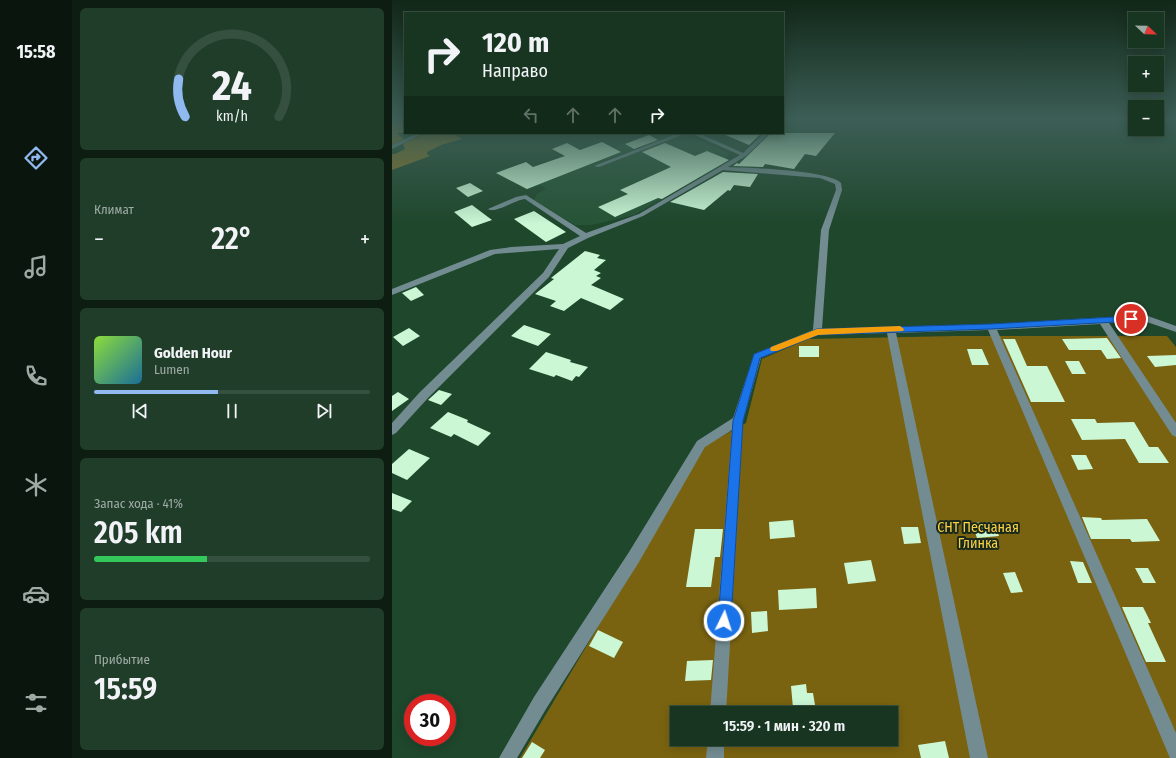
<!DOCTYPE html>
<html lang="ru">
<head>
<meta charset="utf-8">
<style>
  body { margin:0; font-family:"Fira Sans Condensed",sans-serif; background:#203d2a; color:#f1f3f6; height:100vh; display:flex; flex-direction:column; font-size:15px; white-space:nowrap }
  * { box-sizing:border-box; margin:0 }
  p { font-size:13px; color:#9eaba5 }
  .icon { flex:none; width:22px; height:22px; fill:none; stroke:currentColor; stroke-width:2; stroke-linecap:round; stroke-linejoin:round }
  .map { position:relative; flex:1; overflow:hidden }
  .sheet { display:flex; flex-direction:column; gap:8px; padding:8px; background:#0d1d12; width:320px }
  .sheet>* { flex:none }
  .hud { position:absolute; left:12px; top:12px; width:380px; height:122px; border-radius:0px; box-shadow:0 2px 10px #0003,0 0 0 1px #36503f; background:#173521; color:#f1f3f6; overflow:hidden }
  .needle { width:26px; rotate:112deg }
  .controls { position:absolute; left:736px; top:12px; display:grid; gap:8px }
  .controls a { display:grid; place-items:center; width:36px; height:36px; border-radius:0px; background:#173521; box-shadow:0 2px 10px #0003,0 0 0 1px #36503f; font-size:20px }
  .speed { position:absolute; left:12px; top:694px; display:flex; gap:8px; font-size:20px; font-weight:700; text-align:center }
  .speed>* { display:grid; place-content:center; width:52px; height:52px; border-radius:50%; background:#173521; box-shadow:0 2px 10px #0003,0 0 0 1px #36503f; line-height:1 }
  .speed .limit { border:6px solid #d22; background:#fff; color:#111 }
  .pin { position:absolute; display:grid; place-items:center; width:34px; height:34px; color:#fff; margin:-17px; border:2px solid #fff; border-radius:50%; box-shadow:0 1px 4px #0007 }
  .me { position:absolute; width:44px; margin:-22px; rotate:4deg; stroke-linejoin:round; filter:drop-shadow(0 0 3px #0008) }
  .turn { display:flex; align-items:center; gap:14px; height:84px; padding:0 12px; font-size:18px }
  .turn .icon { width:52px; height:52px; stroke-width:2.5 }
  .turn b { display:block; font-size:28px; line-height:34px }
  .lanes { display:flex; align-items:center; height:38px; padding:0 12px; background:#0003; justify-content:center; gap:20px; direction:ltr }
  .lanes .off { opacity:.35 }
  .big { font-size:30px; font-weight:600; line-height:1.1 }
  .sheet .card { flex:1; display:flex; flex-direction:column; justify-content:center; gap:6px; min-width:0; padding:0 14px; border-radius:6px; background:#203d2a }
  .sheet .dial { align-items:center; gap:0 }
  .dial svg { height:104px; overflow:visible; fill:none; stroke:#36503f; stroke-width:7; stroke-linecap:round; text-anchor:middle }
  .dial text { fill:#f1f3f6; stroke:none }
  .song { display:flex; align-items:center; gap:12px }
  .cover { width:48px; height:48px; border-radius:6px; background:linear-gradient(135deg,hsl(90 70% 55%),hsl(200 70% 35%)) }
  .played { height:4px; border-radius:2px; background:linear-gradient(90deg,#90b9f0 45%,#36503f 45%) }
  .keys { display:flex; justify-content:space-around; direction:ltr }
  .heat { display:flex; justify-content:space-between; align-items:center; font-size:22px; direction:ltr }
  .charge { height:6px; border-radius:3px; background:linear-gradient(90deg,#34c759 41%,#36503f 0) }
  .trip { position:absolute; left:278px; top:706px; width:228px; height:40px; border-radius:0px; background:#173521; box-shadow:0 2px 10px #0003,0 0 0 1px #36503f; font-weight:600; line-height:40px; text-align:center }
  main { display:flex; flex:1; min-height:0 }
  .tab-bar { display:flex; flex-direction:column; width:72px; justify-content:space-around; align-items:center; background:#09150d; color:#9eaba5 }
  .tab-bar .icon { width:28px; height:28px }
  .tab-bar .active { color:#90b9f0 }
  .tab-bar b { font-size:18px; color:#f1f3f6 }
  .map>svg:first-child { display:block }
  .built { fill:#265436 }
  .green { fill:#7a6310; fill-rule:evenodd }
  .forest { fill:#8d7624 }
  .building { fill:#cbf7d5 }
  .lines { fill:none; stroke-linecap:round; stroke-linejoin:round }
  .minor { fill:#738c91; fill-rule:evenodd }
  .route { fill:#1a73e8; stroke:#114b97 }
  .slow { fill:#f59e0b }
  .labels { text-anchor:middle; stroke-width:4; stroke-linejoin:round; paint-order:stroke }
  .near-park-label { font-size:14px; fill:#fad143; stroke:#18291c }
</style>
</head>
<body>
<main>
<nav class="tab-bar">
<b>15:58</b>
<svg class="icon active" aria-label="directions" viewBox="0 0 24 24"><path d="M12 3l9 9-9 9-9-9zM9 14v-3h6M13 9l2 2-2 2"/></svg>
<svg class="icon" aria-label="music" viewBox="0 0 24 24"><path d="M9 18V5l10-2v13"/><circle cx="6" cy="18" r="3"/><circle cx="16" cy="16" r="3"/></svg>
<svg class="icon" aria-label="phone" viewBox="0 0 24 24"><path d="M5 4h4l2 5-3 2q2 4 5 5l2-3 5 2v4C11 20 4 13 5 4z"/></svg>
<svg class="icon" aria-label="climate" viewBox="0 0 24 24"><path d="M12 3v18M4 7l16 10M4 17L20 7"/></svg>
<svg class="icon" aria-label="car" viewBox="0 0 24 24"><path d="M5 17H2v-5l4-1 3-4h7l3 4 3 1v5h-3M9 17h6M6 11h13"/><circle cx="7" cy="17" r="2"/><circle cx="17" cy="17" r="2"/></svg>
<svg class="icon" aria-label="filters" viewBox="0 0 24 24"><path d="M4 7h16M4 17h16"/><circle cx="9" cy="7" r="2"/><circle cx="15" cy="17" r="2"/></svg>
</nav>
<section class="sheet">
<div class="card dial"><svg viewBox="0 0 100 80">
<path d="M14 69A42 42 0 1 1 86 69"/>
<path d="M14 69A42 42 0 0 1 9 40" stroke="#90b9f0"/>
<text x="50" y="56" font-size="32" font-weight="700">24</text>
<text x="50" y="72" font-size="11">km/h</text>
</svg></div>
<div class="card"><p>Климат</p>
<div class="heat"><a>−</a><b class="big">22°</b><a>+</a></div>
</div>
<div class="card">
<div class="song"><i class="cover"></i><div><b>Golden Hour</b><p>Lumen</p></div></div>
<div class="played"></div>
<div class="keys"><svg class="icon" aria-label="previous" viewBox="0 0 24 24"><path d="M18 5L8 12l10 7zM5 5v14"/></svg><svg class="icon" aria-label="pause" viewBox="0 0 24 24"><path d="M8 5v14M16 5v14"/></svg><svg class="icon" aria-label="next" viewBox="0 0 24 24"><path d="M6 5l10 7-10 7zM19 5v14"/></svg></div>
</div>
<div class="card"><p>Запас хода · 41%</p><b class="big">205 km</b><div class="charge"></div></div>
<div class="card"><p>Прибытие</p><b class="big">15:59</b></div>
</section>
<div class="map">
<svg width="784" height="758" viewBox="0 0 784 758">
  <rect width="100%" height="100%" fill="#1f472c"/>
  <path class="built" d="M 258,133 L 291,133 L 337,153 L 331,163 L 242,215 L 200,225 L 183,225 L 142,200 L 145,194 L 154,189 L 149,185 L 134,190 L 128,186 Z"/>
  <path class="green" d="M 565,336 L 775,336 L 784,347 L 784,758 L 128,758 L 314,445 L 354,423 L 370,359 L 416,339 ZM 285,713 L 499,713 L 499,739 L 285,739 Z"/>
  <path class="forest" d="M 6,118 L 13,118 L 13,132 L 5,133 L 12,139 L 0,145 L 0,120 Z
    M 35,133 L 61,133 L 70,139 L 49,145 L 35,152 L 35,154 L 38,156 L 0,170 L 0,154 L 3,154 L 13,149 L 11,144 Z"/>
  <path class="building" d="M 329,133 L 370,133 L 357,145 Z
    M 379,133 L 443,133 L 424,156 L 413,154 L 402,169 L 373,164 L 371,167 L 341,166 L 345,163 L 347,164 Z
    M 257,135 L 266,140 L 242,149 L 233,144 Z
    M 210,142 L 229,152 L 135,189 L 104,173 L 134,162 L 141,167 L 173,156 L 160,149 L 175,143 L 188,150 Z
    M 273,143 L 303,156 L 315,151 L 337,160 L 270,199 L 266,198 L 223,217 L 206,207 L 236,194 L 228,190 L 279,167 L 250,152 Z
    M 331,172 L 366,174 L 358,187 L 342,185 L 338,191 L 336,190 L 312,210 L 278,202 Z
    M 78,183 L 91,191 L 76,197 L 64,188 Z
    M 80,205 L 100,220 L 80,227 L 62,212 Z
    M 142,211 L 174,232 L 154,242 L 122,219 Z
    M 193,251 L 208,255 L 205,258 L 214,260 L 202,270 L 209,273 L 204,276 L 209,278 L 199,285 L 232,299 L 218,310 L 189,298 L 172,311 L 158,306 L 164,301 L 143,294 L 162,279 L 159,278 Z
    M 24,287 L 32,295 L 19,301 L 10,293 Z
    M 132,325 L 159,334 L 146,346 L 119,336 Z
    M 17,328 L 28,336 L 11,346 L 1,337 Z
    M 715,338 L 729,358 L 715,359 L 709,350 L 677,350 L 670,339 Z
    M 611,339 L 623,339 L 635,366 L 655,366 L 673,402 L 639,402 Z
    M 407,346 L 427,346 L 427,357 L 407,357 Z
    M 575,349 L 590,349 L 597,365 L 580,365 Z
    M 154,352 L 179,360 L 178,362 L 196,367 L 187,377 L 184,376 L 180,381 L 164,375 L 162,377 L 137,369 Z
    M 784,355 L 784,365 L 763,367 L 755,356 Z
    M 673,361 L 687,361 L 694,374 L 680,374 Z
    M 47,390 L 60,394 L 49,405 L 36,400 Z
    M 6,392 L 17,399 L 0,411 L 0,396 Z
    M 56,412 L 76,420 L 75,422 L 99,433 L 86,446 L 62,434 L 59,437 L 38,428 Z
    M 679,419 L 703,419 L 705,423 L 742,422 L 757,447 L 766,447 L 777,463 L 747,463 L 733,439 L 690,440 Z
    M 17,449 L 38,458 L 15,480 L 0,473 L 0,464 Z
    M 679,455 L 694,455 L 701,469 L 686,470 Z
    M 0,493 L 20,501 L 9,512 L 0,509 Z
    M 690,517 L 709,518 L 710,520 L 755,519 L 768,541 L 740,542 L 738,539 L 699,539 Z
    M 401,520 L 403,537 L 378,539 L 377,522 Z
    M 602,522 L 607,536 L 585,538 L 580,523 Z
    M 509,527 L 526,527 L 529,543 L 512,544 Z
    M 303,529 L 331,529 L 328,557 L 323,557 L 319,587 L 294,587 Z
    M 479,560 L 484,581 L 456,584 L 452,563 Z
    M 678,561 L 691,562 L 700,583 L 686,583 Z
    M 743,568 L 756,568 L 764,583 L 751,583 Z
    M 623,572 L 631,592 L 619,593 L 611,573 Z
    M 424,588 L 425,608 L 387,610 L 386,590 Z
    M 730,607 L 751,607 L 759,623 L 756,623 L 774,662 L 754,662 Z
    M 375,611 L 376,631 L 360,633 L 359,612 Z
    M 206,630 L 231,642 L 222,658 L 197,646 Z
    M 321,660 L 319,680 L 293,681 L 295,661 Z
    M 414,684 L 415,693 L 421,693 L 423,705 L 401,708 L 399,686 Z
    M 553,741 L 557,758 L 529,758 L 526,745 Z
    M 140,742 L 153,750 L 148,758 L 130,758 Z"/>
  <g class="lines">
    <path class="minor" d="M 26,133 L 33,133 L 0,149 L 0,145 Z
      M 287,133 L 295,133 L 207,167 L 202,166 Z
      M 298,133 L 306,133 L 351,153 L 372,133 L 378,133 L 354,156 L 336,167 C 358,168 436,170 449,183 L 450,190 L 437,230 L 430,329 L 599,324 L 753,315 L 784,326 L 784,332 L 752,321 L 717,323 L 784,423 L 784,437 L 780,435 L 708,324 L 605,330 L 784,733 L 784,758 L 778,758 L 596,330 L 504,333 L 596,758 L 578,758 L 495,333 L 426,335 L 369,358 L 351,421 L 334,713 L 318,713 L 340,430 L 313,447 L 247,562 L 154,709 L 125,758 L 107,758 L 142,697 L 237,552 L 305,441 L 341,418 L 362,354 L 421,330 L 429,230 L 444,190 L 443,184 L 428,178 L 331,170 L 251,216 L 196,238 L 176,248 L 157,277 L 36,398 L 4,433 L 0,435 L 0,423 L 28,392 L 151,273 L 167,249 L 103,254 L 0,295 L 0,289 L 98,250 L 119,247 L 171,244 L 188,236 L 133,199 C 123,200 102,214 96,209 L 124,197 L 134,195 L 194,233 L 247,214 L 348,155 Z
      M 316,739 L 332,739 L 332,758 L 314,758 Z"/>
  </g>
  <linearGradient id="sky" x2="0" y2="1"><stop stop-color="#112718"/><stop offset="0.53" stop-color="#3c5e56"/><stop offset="1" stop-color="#3c5e56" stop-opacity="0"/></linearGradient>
  <rect width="784" height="224" fill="url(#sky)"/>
  <path class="route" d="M 739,316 L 743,319 L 742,321 L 599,329 L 426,335 L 368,358 L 351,421 L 339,621 L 337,625 L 332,627 L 328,625 L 326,621 L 341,421 L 362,354 L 425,329 L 599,324 Z"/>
  <path class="slow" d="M 508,326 L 512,329 L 511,331 L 426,335 L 385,351 L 379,351 L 378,349 L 379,347 L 425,329 Z"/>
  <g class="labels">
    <g class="near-park-label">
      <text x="586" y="532">СНТ Песчаная<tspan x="586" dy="16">Глинка</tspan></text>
    </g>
  </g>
</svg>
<div class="controls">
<a><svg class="needle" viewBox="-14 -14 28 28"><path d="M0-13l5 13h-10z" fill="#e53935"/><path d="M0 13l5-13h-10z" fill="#9eaba5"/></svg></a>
<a>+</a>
<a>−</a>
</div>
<div class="speed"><div class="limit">30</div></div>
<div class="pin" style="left:739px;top:319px;background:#d93025"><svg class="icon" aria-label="arrive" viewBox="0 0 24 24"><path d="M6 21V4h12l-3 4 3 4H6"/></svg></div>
<svg class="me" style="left:332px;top:621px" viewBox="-20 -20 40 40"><circle r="17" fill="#1a73e8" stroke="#fff" stroke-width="3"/><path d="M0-11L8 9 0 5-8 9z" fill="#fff"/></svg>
<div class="trip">15:59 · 1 мин · 320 m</div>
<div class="hud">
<div class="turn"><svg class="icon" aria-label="right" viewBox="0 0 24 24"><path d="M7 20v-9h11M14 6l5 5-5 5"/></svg><div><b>120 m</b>Направо</div></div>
<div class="lanes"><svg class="icon off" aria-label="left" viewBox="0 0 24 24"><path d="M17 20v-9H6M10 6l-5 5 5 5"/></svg><svg class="icon off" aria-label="ahead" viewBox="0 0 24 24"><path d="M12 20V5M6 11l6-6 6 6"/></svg><svg class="icon off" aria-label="ahead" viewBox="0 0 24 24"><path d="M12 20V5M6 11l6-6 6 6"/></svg><svg class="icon" aria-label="right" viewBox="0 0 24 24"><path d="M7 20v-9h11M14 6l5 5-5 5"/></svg></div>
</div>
</div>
</main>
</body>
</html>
